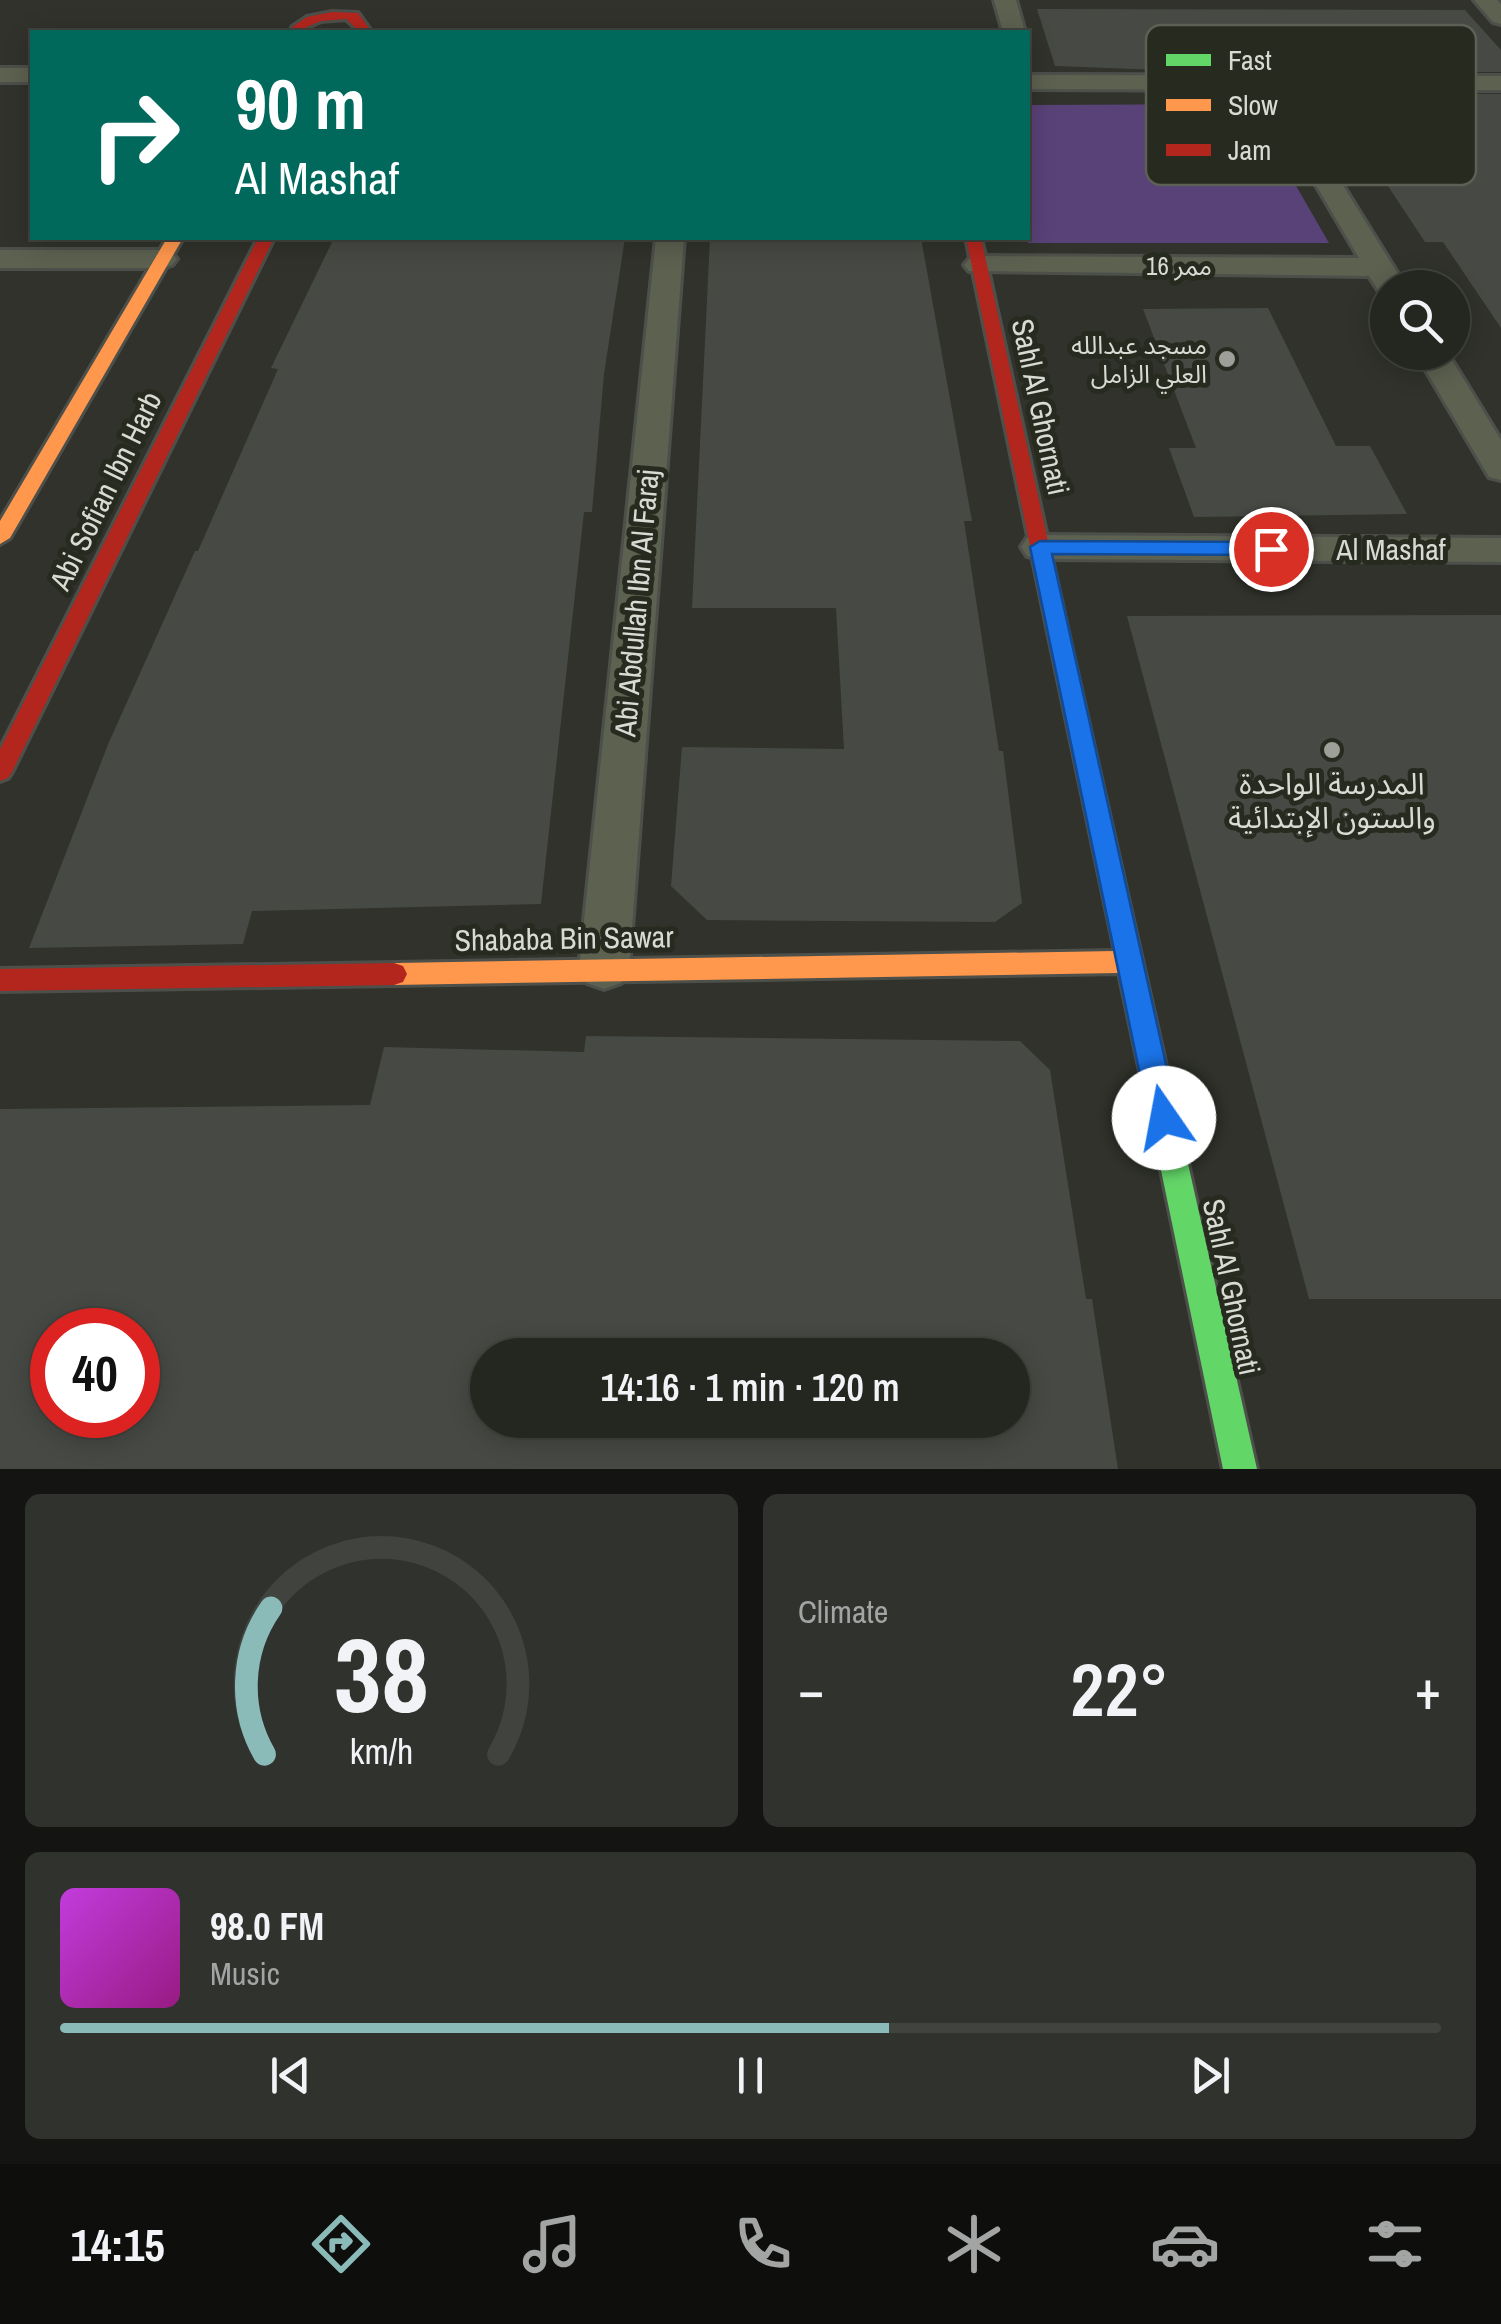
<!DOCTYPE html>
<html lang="en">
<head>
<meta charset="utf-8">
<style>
  body { margin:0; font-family:"Archivo Narrow","Noto Sans Arabic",sans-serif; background:#30322d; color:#f1f3f6; height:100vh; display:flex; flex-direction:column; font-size:38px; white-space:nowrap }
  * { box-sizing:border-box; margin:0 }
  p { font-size:32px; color:#a3a5a5 }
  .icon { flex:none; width:55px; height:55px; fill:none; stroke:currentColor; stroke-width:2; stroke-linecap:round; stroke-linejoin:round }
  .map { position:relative; height:1469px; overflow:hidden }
  .drawer { display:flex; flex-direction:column; gap:25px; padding:25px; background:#141512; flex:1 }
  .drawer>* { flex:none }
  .guide { position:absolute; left:30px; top:30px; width:1000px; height:210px; border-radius:0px; box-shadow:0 5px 25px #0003,0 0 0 2px #41433e; background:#00695c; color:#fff; overflow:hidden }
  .fabs { position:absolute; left:1370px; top:270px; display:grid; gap:20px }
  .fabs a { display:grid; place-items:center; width:100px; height:100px; border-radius:50%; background:#242620; box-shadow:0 5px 25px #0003,0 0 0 2px #41433e; font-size:50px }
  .speed { position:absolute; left:30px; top:1308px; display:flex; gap:20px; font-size:50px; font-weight:700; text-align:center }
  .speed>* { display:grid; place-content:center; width:130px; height:130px; border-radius:50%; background:#242620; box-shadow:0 5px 25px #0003,0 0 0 2px #41433e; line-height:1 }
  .speed .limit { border:15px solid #d22; background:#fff; color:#111 }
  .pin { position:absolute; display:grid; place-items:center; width:85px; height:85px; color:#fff; margin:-42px; border:5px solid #fff; border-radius:50%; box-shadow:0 2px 10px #0007 }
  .me { position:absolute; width:110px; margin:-55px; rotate:348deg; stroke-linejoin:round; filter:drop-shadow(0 0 8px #0008) }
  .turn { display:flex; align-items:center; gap:35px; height:210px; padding:0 40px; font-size:45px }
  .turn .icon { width:130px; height:130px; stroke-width:2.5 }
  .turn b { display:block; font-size:70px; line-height:85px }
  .big { font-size:75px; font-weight:600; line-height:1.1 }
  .drawer .card { flex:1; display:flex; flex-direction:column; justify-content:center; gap:15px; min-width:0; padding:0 35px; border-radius:15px; background:#30322d }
  .drawer .dial { align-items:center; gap:0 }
  .dial svg { height:260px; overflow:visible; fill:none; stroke:#41433e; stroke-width:7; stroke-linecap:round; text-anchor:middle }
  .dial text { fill:#f1f3f6; stroke:none }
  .song { display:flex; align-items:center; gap:30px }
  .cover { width:120px; height:120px; border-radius:15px; background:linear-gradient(135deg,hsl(290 70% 55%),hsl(310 70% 35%)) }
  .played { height:10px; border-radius:5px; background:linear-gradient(90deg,#8bbbb9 60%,#41433e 60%) }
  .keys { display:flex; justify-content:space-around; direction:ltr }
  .heat { display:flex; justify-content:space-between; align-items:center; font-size:55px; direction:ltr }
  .drawer .tiles { flex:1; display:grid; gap:25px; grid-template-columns:1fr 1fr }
  .card:last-child { grid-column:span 2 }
  .trip { position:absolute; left:470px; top:1338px; width:560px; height:100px; border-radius:50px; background:#242620; box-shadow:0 5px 25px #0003,0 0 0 2px #41433e; font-weight:600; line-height:100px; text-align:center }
  .tab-bar { display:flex; height:160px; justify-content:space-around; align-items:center; background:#0e0f0d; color:#a3a5a5 }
  .tab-bar .icon { width:70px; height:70px }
  .tab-bar .selected { color:#8bbbb9 }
  .tab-bar b { font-size:45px; color:#f1f3f6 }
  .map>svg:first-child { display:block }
  .green { fill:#594277 }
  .building { fill:#474944; fill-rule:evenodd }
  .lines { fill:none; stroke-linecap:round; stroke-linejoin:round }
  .street-casing { stroke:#4d4f4a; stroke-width:6 }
  .fast-casing { stroke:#4d4f4a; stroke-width:6 }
  .slow-casing { stroke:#4d4f4a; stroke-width:6 }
  .jam-casing { stroke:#4d4f4a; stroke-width:6 }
  .street { fill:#5c6150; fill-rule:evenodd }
  .fast { fill:#63d668; fill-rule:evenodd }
  .slow { fill:#ff974d; fill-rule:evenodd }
  .jam { fill:#b3261e; fill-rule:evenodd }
  .route { fill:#1a73e8; stroke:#114b97; stroke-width:2.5 }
  .poi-dot { fill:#9d9f98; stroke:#272b1f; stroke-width:4 }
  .labels { text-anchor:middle; stroke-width:10; stroke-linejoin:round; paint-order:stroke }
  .far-street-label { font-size:25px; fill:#d8dad3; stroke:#272b1f }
  .far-poi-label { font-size:25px; fill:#d8dad3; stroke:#272b1f; text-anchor:end }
  .street-label { font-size:30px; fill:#d8dad3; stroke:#272b1f }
  .poi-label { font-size:30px; fill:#d8dad3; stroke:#272b1f }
  .key { fill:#272b1f; stroke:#5c6055; stroke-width:2.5 }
  .key-label { font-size:28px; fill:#d8dad3 }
</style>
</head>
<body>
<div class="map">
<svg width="1501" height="1469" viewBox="0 0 1501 1469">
  <rect width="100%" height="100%" fill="#30322b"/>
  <path class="green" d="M 1249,104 L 1329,243 L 1028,243 L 1028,105 Z"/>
  <path class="building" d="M 1037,9 L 1465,10 L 1501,50 L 1501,72 L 1217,72 L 1055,66 Z
    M 1327,94 L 1501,94 L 1501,328 L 1443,242 L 1425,242 Z
    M 334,238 L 625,238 L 604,374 L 592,512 L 584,512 L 541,904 L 252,911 L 243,944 L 29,948 L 109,742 L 195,551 L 198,551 L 278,369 L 271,368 Z
    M 710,238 L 921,238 L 972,521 L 964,521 L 999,751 L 1003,751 L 1022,903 L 995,922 L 707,920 L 671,886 L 682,747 L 844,749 L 836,608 L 692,608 Z
    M 1268,308 L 1336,446 L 1370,446 L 1407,514 L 1194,517 L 1169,448 L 1196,448 L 1143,309 Z
    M 1501,615 L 1501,1299 L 1309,1299 L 1127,616 Z
    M 586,1036 L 1020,1041 L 1050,1070 L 1086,1299 L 1092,1299 L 1118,1469 L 0,1469 L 0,1109 L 370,1105 L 384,1047 L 584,1052 ZM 52,1330 L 138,1330 L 138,1415 L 52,1415 ZM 488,1355 L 1012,1355 L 1012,1420 L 488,1420 Z"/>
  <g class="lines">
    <defs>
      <path id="street" d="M 994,0 L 1016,0 L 1025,32 L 1003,32 Z
        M 1474,0 L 1497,0 L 1501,4 L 1501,24 L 1493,22 Z
        M 0,68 L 32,68 L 32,82 L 0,82 Z
        M 1028,75 L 1501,76 L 1501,90 L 1284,90 L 1406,287 L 1388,288 L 1388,295 L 1380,293 L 1369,276 L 969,271 L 964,265 L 969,259 L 979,256 L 1359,258 L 1260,90 L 1028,89 Z
        M 656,238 L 684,238 L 629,968 L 621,983 L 604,989 L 587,983 L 579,968 Z
        M 0,250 L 162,250 L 172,253 L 177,259 L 172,265 L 162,268 L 0,268 Z
        M 1415,352 L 1447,352 L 1501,440 L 1501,480 L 1489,477 Z
        M 1040,535 L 1501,538 L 1501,562 L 1040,559 L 1027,556 L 1021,547 L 1027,538 Z"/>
      <path id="fast" d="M 1170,1132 L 1180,1136 L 1184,1146 L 1257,1469 L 1223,1469 L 1156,1146 L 1160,1136 Z"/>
      <path id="slow" d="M 167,238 L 183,238 L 10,538 L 0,544 L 0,521 Z
        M 1058,625 L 1068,632 L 1184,1146 L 1180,1156 L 1170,1160 L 1160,1156 L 1156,1146 L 1119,973 L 394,985 L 385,982 L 381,974 L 385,966 L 394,963 L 1115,951 L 1048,632 Z"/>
      <path id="jam" d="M 332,12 L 358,13 L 371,31 L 360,32 L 346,19 L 321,21 L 298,31 L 292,27 L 307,17 Z
        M 258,238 L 274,238 L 12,772 L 8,778 L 0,781 L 0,749 Z
        M 966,238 L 981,238 L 1068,632 L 1058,639 L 1048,632 Z
        M 394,963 L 403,966 L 407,974 L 403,982 L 394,985 L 0,991 L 0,969 Z"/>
    </defs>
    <use href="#street" class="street-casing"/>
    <use href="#fast" class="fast-casing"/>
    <use href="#slow" class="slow-casing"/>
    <use href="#jam" class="jam-casing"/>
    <use href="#street" class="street"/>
    <use href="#fast" class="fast"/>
    <use href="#slow" class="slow"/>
    <use href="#jam" class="jam"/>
  </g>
  <path class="route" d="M 1040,541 L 1271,542 L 1281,549 L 1271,555 L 1052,554 L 1178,1118 L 1174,1128 L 1164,1132 L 1154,1128 L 1149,1118 L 1030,547 Z"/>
  <g class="poi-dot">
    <circle cx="1227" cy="359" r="10"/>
    <circle cx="1332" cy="750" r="10"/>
  </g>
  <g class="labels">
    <g class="far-street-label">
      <text x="1179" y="275">ممر 16</text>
    </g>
    <g class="far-poi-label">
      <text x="1207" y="354">مسجد عبدالله<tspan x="1207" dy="29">العلي الزامل</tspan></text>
    </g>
    <g class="street-label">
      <text transform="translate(1040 407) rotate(78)" y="10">Sahl Al Ghornati</text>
      <text transform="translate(106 491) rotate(-64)" y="10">Abi Sofian Ibn Harb</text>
      <text x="1391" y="560">Al Mashaf</text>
      <text transform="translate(637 603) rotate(-85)" y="10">Abi Abdullah Ibn Al Faraj</text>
      <text transform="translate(564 939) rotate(-1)" y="10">Shababa Bin Sawar</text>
      <text transform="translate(1231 1287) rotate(78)" y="10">Sahl Al Ghornati</text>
    </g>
    <g class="poi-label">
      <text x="1332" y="794">المدرسة الواحدة<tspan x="1332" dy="34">والستون الإبتدائية</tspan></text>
    </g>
  </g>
  <rect x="1146" y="25" width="330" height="160" rx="15" class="key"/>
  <rect x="1166" y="54" width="45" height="12" fill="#63d668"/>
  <rect x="1166" y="99" width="45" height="12" fill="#ff974d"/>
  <rect x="1166" y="144" width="45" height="12" fill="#b3261e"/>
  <g class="key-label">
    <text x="1228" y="70">Fast</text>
    <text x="1228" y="115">Slow</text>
    <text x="1228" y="160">Jam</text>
  </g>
</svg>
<div class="fabs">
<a><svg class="icon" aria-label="search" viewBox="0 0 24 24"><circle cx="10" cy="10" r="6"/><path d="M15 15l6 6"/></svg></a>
</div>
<div class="speed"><div class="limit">40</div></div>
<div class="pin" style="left:1271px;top:549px;background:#d93025"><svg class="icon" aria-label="arrive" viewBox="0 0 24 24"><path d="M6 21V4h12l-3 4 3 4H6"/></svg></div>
<svg class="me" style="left:1164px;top:1118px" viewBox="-20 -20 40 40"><circle r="19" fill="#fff"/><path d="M0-13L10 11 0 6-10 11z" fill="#1a73e8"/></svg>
<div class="trip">14:16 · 1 min · 120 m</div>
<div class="guide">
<div class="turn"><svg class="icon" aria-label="right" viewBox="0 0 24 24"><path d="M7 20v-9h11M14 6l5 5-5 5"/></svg><div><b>90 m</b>Al Mashaf</div></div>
</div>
</div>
<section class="drawer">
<div class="tiles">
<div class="card dial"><svg viewBox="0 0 100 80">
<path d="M14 69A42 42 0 1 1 86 69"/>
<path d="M14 69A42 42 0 0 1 16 24" stroke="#8bbbb9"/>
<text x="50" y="56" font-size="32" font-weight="700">38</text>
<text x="50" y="72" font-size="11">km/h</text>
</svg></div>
<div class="card"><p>Climate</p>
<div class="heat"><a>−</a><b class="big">22°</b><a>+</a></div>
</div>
<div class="card">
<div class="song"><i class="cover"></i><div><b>98.0 FM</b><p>Music</p></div></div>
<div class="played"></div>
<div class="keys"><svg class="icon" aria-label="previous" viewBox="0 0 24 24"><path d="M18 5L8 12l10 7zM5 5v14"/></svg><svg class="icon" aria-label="pause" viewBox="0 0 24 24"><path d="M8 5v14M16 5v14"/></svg><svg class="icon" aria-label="next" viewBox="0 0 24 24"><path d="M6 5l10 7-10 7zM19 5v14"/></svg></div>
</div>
</div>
</section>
<nav class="tab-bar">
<b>14:15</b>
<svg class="icon selected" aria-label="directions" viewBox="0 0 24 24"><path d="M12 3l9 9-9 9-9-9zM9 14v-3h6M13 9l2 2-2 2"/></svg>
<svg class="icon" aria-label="music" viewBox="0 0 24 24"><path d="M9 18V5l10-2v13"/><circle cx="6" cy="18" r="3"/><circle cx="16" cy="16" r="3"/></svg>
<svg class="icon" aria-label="phone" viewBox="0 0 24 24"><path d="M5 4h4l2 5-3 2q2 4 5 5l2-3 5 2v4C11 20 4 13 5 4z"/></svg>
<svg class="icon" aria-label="climate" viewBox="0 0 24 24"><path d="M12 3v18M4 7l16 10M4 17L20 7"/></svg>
<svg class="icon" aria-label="car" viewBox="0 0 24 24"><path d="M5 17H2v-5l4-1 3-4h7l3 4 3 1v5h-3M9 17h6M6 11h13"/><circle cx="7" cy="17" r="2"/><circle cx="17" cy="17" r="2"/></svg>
<svg class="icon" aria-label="filters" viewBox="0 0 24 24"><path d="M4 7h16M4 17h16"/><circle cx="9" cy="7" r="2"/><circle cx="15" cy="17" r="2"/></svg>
</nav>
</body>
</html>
